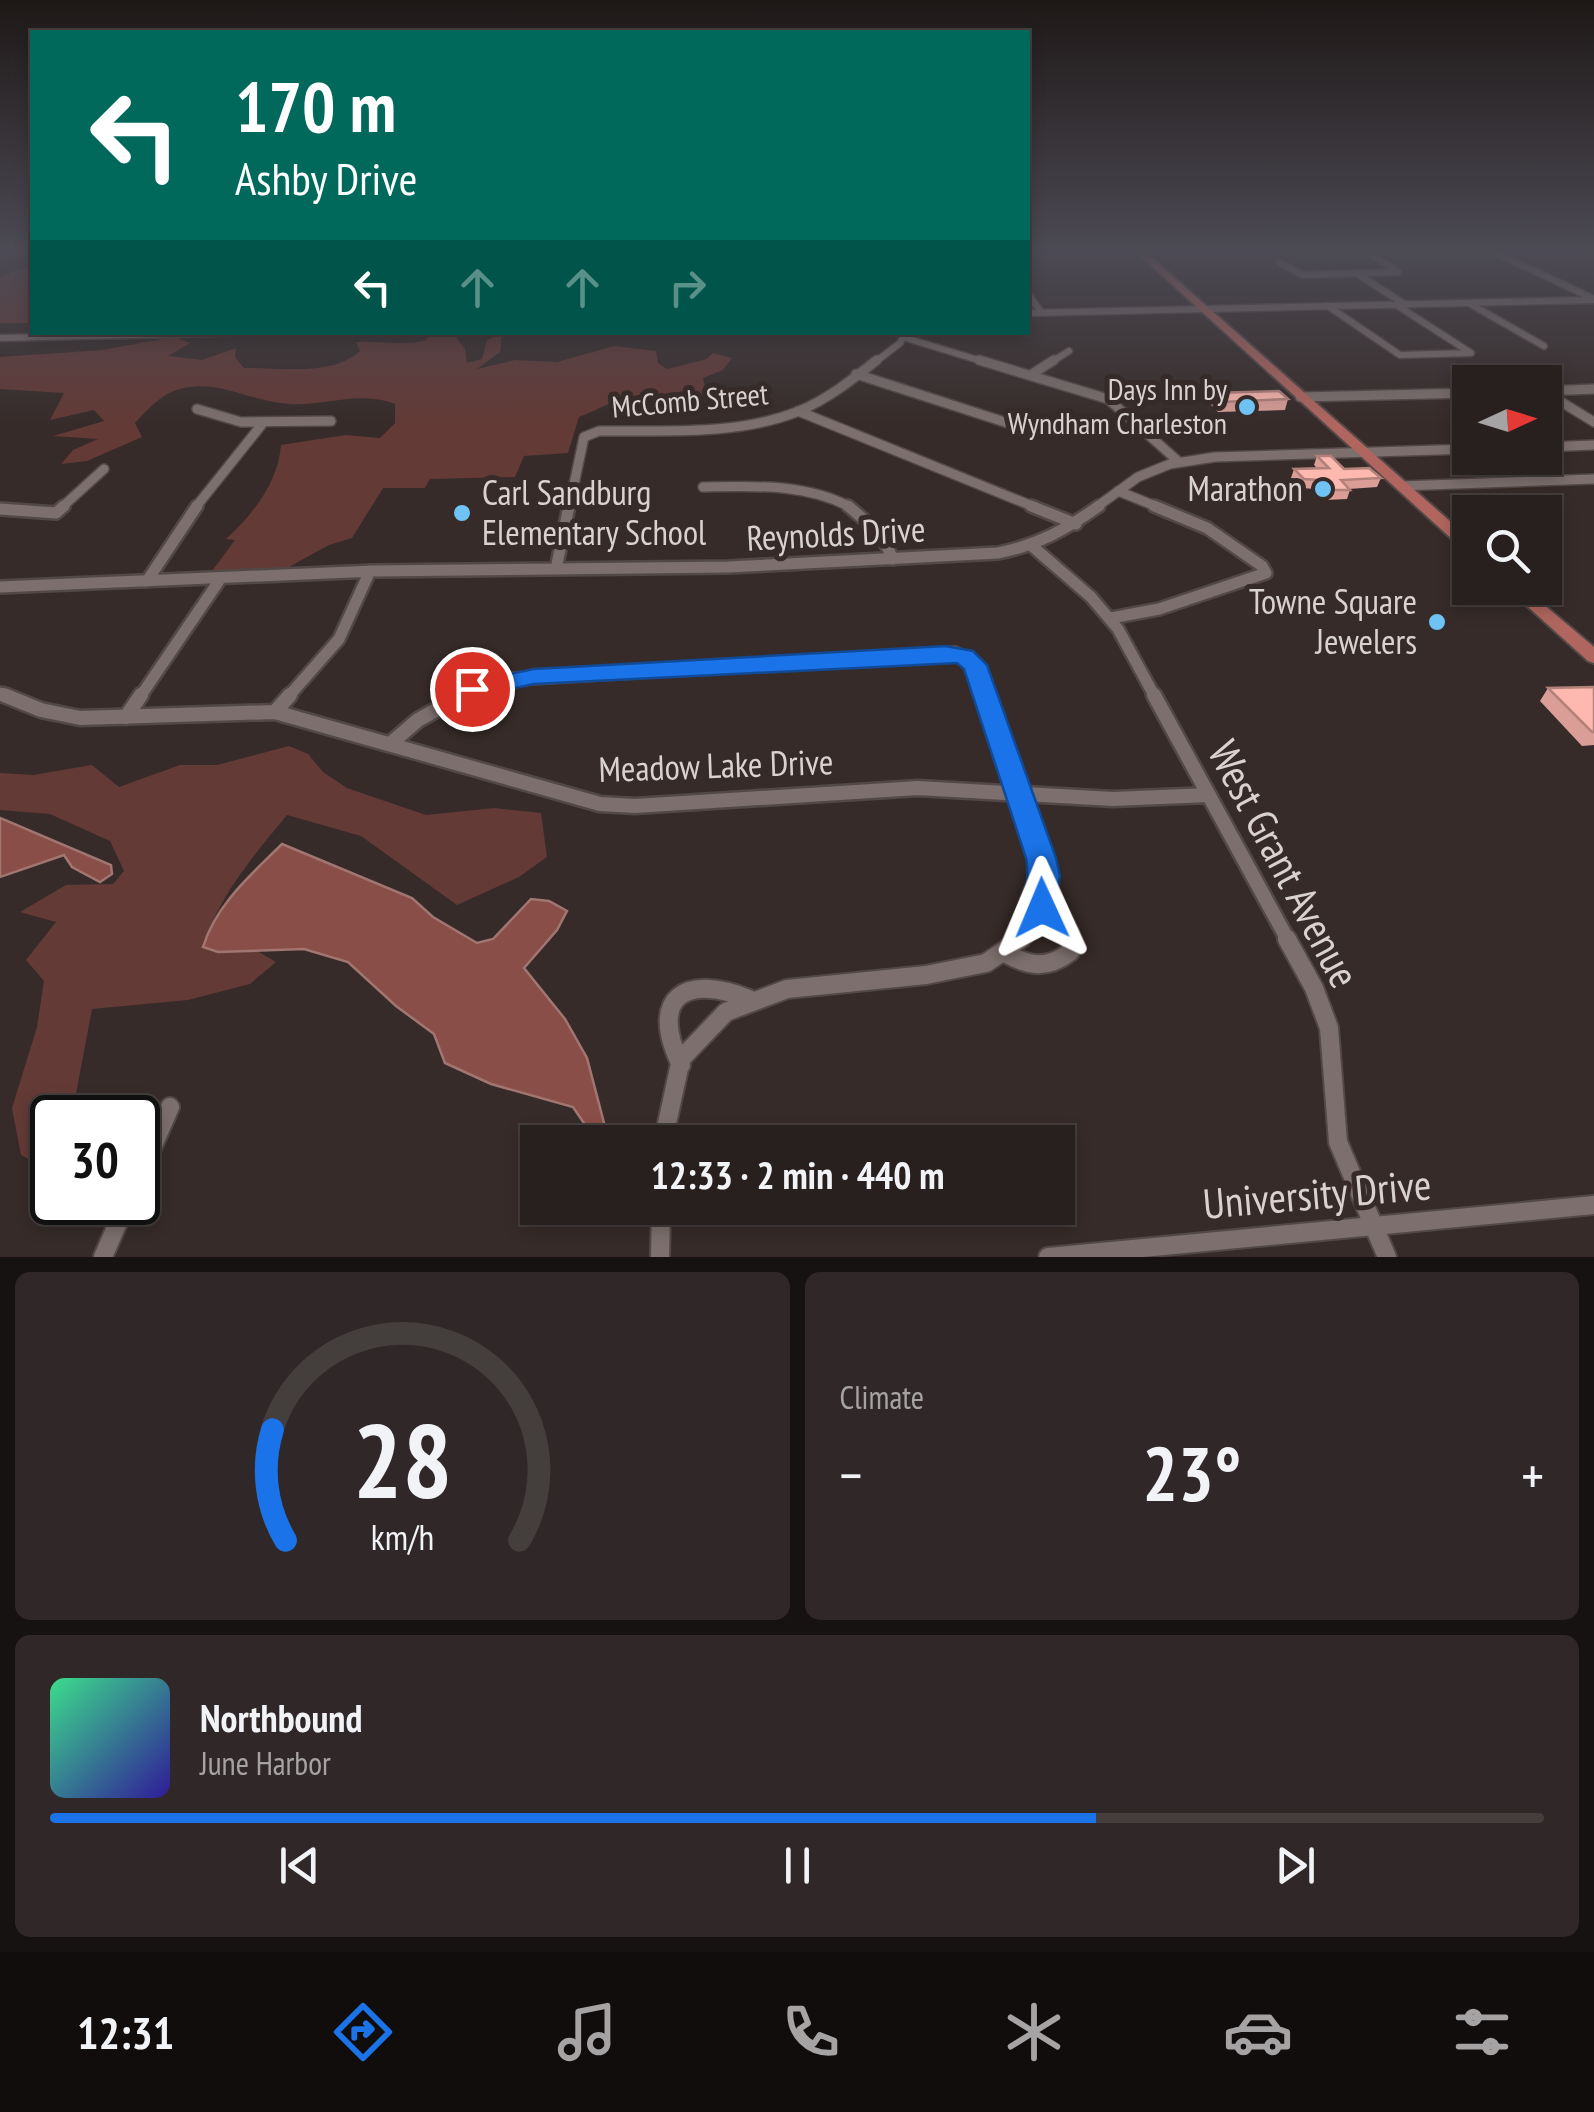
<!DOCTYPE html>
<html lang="en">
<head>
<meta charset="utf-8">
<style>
  body { margin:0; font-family:"PT Sans Narrow",sans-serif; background:#302828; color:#f1f3f6; height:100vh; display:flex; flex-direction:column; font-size:38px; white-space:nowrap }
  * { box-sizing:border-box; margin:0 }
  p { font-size:32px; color:#a5a3a4 }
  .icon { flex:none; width:55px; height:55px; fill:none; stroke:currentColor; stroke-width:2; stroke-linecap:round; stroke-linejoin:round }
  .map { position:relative; height:1257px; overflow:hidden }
  .panel { display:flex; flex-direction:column; gap:15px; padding:15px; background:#161211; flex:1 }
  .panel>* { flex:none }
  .hud { position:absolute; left:30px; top:30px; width:1000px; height:305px; border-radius:0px; box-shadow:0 5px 15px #0003,0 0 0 2px #443e3d; background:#00695c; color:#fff; overflow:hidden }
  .needle { width:65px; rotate:86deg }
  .tools { position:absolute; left:1452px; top:365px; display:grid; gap:20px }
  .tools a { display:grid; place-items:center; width:110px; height:110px; border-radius:0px; background:#28201f; box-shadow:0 5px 15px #0003,0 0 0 2px #443e3d; font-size:50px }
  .speed { position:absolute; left:30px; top:1095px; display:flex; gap:20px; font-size:50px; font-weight:700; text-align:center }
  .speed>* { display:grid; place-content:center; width:130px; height:130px; border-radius:50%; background:#28201f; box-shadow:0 5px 15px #0003,0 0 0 2px #443e3d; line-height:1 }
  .speed .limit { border:5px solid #111; border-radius:15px; background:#fff; color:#111 }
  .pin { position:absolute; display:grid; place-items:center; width:85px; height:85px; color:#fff; margin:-42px; border:5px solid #fff; border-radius:50%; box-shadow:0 2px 10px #0007 }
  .me { position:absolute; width:110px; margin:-55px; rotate:359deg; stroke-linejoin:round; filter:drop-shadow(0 0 8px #0008) }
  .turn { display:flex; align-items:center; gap:35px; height:210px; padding:0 40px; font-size:45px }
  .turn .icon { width:130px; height:130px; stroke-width:2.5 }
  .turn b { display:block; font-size:70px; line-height:85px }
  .lanes { display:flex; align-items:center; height:95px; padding:0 40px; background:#0003; justify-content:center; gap:50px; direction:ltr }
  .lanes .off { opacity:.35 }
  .big { font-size:75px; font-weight:800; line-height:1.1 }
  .panel .card { flex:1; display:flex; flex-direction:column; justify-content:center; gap:15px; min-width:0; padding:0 35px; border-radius:15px; background:#302828 }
  .panel .dial { align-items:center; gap:0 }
  .dial svg { height:260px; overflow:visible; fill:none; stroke:#443e3d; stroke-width:7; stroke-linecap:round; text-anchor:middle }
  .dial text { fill:#f1f3f6; stroke:none }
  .song { display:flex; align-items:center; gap:30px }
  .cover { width:120px; height:120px; border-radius:15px; background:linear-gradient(135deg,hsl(150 70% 55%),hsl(250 70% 35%)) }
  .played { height:10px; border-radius:5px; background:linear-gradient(90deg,#1a73e8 70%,#443e3d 70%) }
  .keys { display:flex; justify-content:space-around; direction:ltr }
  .heat { display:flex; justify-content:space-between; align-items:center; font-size:55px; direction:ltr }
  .panel .tiles { flex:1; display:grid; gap:15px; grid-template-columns:1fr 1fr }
  .card:last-child { grid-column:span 2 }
  .trip { position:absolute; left:520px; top:1125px; width:555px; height:100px; border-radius:0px; background:#28201f; box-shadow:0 5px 15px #0003,0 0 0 2px #443e3d; font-weight:800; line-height:100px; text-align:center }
  .tabs { display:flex; height:160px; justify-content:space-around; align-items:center; background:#100d0c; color:#a5a3a4 }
  .tabs .icon { width:70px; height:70px }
  .tabs .on { color:#1a73e8 }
  .tabs b { font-size:45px; color:#f1f3f6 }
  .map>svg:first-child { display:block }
  .green { fill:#633a36 }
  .water { fill:#894e47; stroke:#a17670; stroke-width:2.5 }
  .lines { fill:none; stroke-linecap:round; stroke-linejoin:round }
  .minor-far4-casing { stroke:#524847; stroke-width:9 }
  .minor-far3-casing { stroke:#524847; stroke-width:12 }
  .minor-far2-casing { stroke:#524847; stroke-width:16 }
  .minor-far1-casing { stroke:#524847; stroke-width:19 }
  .minor-casing { stroke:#524847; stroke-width:22 }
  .primary-casing { stroke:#524847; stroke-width:4 }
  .minor-far4 { stroke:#7c6f6d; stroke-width:6 }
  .minor-far3 { stroke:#7c6f6d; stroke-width:9 }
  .minor-far2 { stroke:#7c6f6d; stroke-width:11 }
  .minor-far1 { stroke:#7c6f6d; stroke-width:14 }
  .minor { stroke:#7c6f6d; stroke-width:18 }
  .primary { fill:#b0665f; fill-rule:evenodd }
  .wall { fill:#da9e96 }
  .building { fill:#fdb8af; stroke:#b1817a; stroke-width:2.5 }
  .route { fill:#1a73e8; stroke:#114b97; stroke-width:2.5 }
  .poi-dot { fill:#6fc2f4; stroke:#362b29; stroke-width:4 }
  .labels { text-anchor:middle; stroke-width:10; stroke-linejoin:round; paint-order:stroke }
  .far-poi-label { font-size:30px; fill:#d9d2d1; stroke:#362b29; text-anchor:end }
  .far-street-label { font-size:30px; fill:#d9d2d1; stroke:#362b29 }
  .poi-label { font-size:35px; fill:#d9d2d1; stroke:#362b29; text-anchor:end }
  .street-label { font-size:35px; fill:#d9d2d1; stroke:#362b29 }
  .near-street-label { font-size:42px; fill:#d9d2d1; stroke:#362b29 }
</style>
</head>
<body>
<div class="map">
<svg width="1594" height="1257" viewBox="0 0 1594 1257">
  <rect width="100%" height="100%" fill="#362b29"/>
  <path class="green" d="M 32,265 L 32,323 L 0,323 L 0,277 Z
    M 430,333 L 455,336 L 465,349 L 467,363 L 482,359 L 487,340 L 502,333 L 500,352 L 477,369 L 515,360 L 557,362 L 614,346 L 656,351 L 658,363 L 667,369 L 707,359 L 713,353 L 732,358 L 723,370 L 703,378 L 706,391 C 682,410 661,397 634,398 C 617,398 595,411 579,417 L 568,453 L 524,456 L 515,477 L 430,479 L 425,488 L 383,488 L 352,538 L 329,545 L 287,568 L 212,571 L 235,540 L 226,539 C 253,514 278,483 281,445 L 346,435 L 380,438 L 395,423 L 395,404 C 358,390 328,406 289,404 C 252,402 221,380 184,388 C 163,392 149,408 135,423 L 142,437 L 87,461 L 61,464 L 73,450 L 98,439 L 53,436 L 104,421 L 94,410 L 50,420 L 64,393 L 0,389 L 0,357 L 102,350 L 174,337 L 190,343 L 168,356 L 202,360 L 236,348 L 235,357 L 244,368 C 281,367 331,377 360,351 L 356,342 C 380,340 404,347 426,340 Z
    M 289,746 L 308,754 L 323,772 L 347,788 L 426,815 L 494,808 L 541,813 L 547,857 L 519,877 L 457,905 L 361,836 L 287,815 C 255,854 218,897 203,946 L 257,951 L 276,962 L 250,984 L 188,1000 L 92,1009 L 75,1099 L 93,1117 L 52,1118 L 52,1171 L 21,1155 L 12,1108 L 37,1027 L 44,981 L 26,960 L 56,922 L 20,912 L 66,885 L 113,884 L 124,871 L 110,841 L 50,814 L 0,810 L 0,773 L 33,775 L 92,765 L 119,787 L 180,765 L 217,765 Z"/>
  <path class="water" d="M 0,818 L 111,865 L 112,874 L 100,882 L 72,867 L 64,855 L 0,877 Z
    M 282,844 L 412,898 L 433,917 L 477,943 L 493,939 L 531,899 L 549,901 L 567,911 L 557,930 L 524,968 L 565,1019 L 587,1058 L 609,1142 L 590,1142 L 590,1132 L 573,1107 L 491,1084 L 445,1063 L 434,1034 L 396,1006 L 348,962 L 304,949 L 218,952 L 203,947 C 216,904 251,875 282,844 Z"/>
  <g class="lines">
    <defs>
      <path id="minor-far4" d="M 1487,249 L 1592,298
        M 1280,263 L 1303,275 L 1398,272 L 1373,255 L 1377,249
        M 1359,275 L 1406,305
        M 1028,294 L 1041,312
        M 1472,305 L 1544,346
        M 1328,306 L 1400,355 L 1471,353 L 1398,306
        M 1028,313 L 1594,300
        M 0,338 L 256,332
        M 906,338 L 988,363
        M 874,363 L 900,343 L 906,332
        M 1050,363 L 1069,351"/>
      <path id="minor-far3" d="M 979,360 L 1108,399 L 1179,462
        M 856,374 L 1014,425
        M 1032,374 L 1054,360
        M 1545,391 L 1594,389
        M 1545,392 L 1594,422
        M 1300,397 L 1470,393
        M 197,409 L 241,422 L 331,421
        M 798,411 L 1037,508
        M 1545,447 L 1594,445
        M 1401,486 L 1594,479
        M 703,487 C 753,486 807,483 852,508
        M 1118,491 L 1160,508
        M 61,508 L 104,469
        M 195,508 L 263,423
        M 569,508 L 584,437 L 599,431 C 665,430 737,436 799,411 C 828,399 853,379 877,360
        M 1095,508 L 1138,477 L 1170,464 L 1215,457 L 1470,449"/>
      <path id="minor-far2" d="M 848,506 L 880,533 L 893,559
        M 1031,506 L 1076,524
        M 0,509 L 56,513 L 64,506
        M 1032,546 L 1091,597 L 1118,629 L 1155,697
        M 556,569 L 569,506
        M 147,581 L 197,506
        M 0,587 L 374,571 L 728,567 L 998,553 C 1038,545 1065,530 1099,506
        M 1111,618 L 1159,609 L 1266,573 L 1262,566 L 1207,528 L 1154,506
        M 0,693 L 10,697
        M 140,697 L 221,578
        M 288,697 L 339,639 L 370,571
        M 457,697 L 514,679 L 955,653 L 975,665 L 986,697"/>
      <path id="minor-far1" d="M 4,695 L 41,710 L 80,718 L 275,712 L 600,804 L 635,806 L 918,788 L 1113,799 L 1209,795
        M 985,695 L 1045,876 L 1029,933 L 1017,942
        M 1154,695 L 1289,942
        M 275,712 L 290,695
        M 126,717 L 141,695
        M 390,744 L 418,720 L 463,695
        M 1043,903 L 1071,933 L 1071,942"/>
      <path id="minor" d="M 1287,939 L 1314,988 L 1329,1028 L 1338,1142 L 1387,1257
        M 1007,954 C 1030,967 1048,969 1070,952 L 1071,939
        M 681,1065 C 648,997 685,973 749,999
        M 663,1142 L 681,1059 L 726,1012 L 787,989 L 926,975 L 986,963 L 1021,939
        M 138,1180 L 170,1107
        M 103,1257 L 127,1202
        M 660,1257 L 661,1208
        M 1048,1257 L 1594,1205"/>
      <path id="primary" d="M 1133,249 L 1142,249 L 1470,539 L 1470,552 L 1464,550 Z
        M 1507,588 L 1524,588 L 1594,647 L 1594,663 L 1588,661 Z"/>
    </defs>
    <use href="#minor-far4" class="minor-far4-casing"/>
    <use href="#minor-far3" class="minor-far3-casing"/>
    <use href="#minor-far2" class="minor-far2-casing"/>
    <use href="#minor-far1" class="minor-far1-casing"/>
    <use href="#minor" class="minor-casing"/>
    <use href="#primary" class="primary-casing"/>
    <use href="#minor-far4" class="minor-far4"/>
    <use href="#minor-far3" class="minor-far3"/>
    <use href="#minor-far2" class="minor-far2"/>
    <use href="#minor-far1" class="minor-far1"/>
    <use href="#minor" class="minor"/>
    <use href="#primary" class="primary"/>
  </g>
  <path class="wall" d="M 1213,393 L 1288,399 L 1285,410 L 1218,412 L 1210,404 Z
    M 1317,456 L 1344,469 L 1381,478 L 1377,487 L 1349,489 L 1350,490 L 1347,499 L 1326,500 L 1316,489 L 1300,488 L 1291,478 L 1294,469 L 1317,468 L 1314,465 Z
    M 1594,687 L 1594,745 L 1582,746 L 1540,701 L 1548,688 Z"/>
  <path class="building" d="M 1279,391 L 1288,399 L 1221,402 L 1213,393 Z
    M 1317,456 L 1331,456 L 1344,469 L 1369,468 L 1381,478 L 1341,480 L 1350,490 L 1329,490 L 1319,480 L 1304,479 L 1294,469 L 1329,468 Z
    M 1594,687 L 1594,732 L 1592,732 L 1548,688 Z"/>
  <linearGradient id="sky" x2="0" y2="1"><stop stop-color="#1e1817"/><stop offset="0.59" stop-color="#4c4a54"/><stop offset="1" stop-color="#4c4a54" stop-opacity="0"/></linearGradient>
  <rect width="1594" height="425" fill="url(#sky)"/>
  <path class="route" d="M 946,646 L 973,651 L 987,665 L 1056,858 L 1060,876 L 1053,917 L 1042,921 L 1031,917 C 1023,900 1030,877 1026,858 L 964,669 L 957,663 L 534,684 L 472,697 L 460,689 L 464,683 L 534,669 Z"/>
  <g class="poi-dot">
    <circle cx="1247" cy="407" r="10"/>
    <circle cx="1323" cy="489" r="10"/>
    <circle cx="462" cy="513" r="10"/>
    <circle cx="1437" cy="622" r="10"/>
  </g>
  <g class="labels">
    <g class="far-poi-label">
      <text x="1227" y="400">Days Inn by<tspan x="1227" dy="34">Wyndham Charleston</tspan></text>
    </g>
    <g class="far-street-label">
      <text transform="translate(690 401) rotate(-5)" y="10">McComb Street</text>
    </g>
    <g class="poi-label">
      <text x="1303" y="501">Marathon</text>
      <text x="482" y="505" text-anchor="start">Carl Sandburg<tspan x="482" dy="40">Elementary School</tspan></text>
      <text x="1417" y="614">Towne Square<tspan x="1417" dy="40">Jewelers</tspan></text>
    </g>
    <g class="street-label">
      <text transform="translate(836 534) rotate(-3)" y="12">Reynolds Drive</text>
      <text transform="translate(716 766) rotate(-2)" y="12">Meadow Lake Drive</text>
    </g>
    <g class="near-street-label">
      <text transform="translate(1284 864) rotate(62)" y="15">West Grant Avenue</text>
      <text transform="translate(1317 1194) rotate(-5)" y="15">University Drive</text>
    </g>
  </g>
</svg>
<div class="tools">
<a><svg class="needle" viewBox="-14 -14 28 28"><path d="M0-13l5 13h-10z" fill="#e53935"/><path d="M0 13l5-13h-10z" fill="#a5a3a4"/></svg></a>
<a><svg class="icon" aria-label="search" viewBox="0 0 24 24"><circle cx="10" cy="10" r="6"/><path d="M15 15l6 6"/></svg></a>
</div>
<div class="speed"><div class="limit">30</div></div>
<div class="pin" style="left:472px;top:689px;background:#d93025"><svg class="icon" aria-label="arrive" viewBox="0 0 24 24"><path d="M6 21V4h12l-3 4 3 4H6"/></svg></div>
<svg class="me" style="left:1042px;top:908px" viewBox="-20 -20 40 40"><path d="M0-17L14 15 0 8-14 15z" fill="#1a73e8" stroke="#fff" stroke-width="4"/></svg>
<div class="trip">12:33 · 2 min · 440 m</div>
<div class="hud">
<div class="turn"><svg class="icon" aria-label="left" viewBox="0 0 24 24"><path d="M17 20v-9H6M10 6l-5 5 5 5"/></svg><div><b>170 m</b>Ashby Drive</div></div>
<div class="lanes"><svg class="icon" aria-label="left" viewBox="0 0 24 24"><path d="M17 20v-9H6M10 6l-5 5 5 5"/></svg><svg class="icon off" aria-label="ahead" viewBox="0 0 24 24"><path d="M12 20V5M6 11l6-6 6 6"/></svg><svg class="icon off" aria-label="ahead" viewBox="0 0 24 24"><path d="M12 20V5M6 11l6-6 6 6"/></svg><svg class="icon off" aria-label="right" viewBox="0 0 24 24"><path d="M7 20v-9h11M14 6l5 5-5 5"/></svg></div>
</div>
</div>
<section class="panel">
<div class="tiles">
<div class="card dial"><svg viewBox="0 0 100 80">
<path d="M14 69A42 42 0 1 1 86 69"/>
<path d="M14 69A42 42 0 0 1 10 35" stroke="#1a73e8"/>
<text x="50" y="56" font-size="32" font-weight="700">28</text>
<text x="50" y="72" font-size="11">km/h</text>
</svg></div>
<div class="card"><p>Climate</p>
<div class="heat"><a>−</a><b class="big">23°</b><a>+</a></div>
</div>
<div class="card">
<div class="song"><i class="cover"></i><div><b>Northbound</b><p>June Harbor</p></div></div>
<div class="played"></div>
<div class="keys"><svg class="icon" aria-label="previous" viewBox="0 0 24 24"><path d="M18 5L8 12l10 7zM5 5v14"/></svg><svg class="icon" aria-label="pause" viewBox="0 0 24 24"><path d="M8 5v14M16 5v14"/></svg><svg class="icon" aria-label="next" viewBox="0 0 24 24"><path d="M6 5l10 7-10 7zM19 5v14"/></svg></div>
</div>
</div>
</section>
<nav class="tabs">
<b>12:31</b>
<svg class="icon on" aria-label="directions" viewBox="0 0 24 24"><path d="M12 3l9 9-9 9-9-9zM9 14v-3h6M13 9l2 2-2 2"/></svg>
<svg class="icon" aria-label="music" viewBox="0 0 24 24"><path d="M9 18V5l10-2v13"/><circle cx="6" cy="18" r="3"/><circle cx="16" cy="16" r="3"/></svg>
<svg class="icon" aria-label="phone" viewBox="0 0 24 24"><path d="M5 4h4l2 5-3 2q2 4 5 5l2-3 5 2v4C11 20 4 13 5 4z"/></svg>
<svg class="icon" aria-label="climate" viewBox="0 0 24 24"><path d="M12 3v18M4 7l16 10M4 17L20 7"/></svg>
<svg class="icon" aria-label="car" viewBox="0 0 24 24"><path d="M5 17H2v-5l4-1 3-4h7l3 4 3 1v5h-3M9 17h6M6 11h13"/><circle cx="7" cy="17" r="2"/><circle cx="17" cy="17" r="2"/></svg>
<svg class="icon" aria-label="filters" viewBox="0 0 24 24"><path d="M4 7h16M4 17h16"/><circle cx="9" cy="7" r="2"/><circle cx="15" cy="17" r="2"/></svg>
</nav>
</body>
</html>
